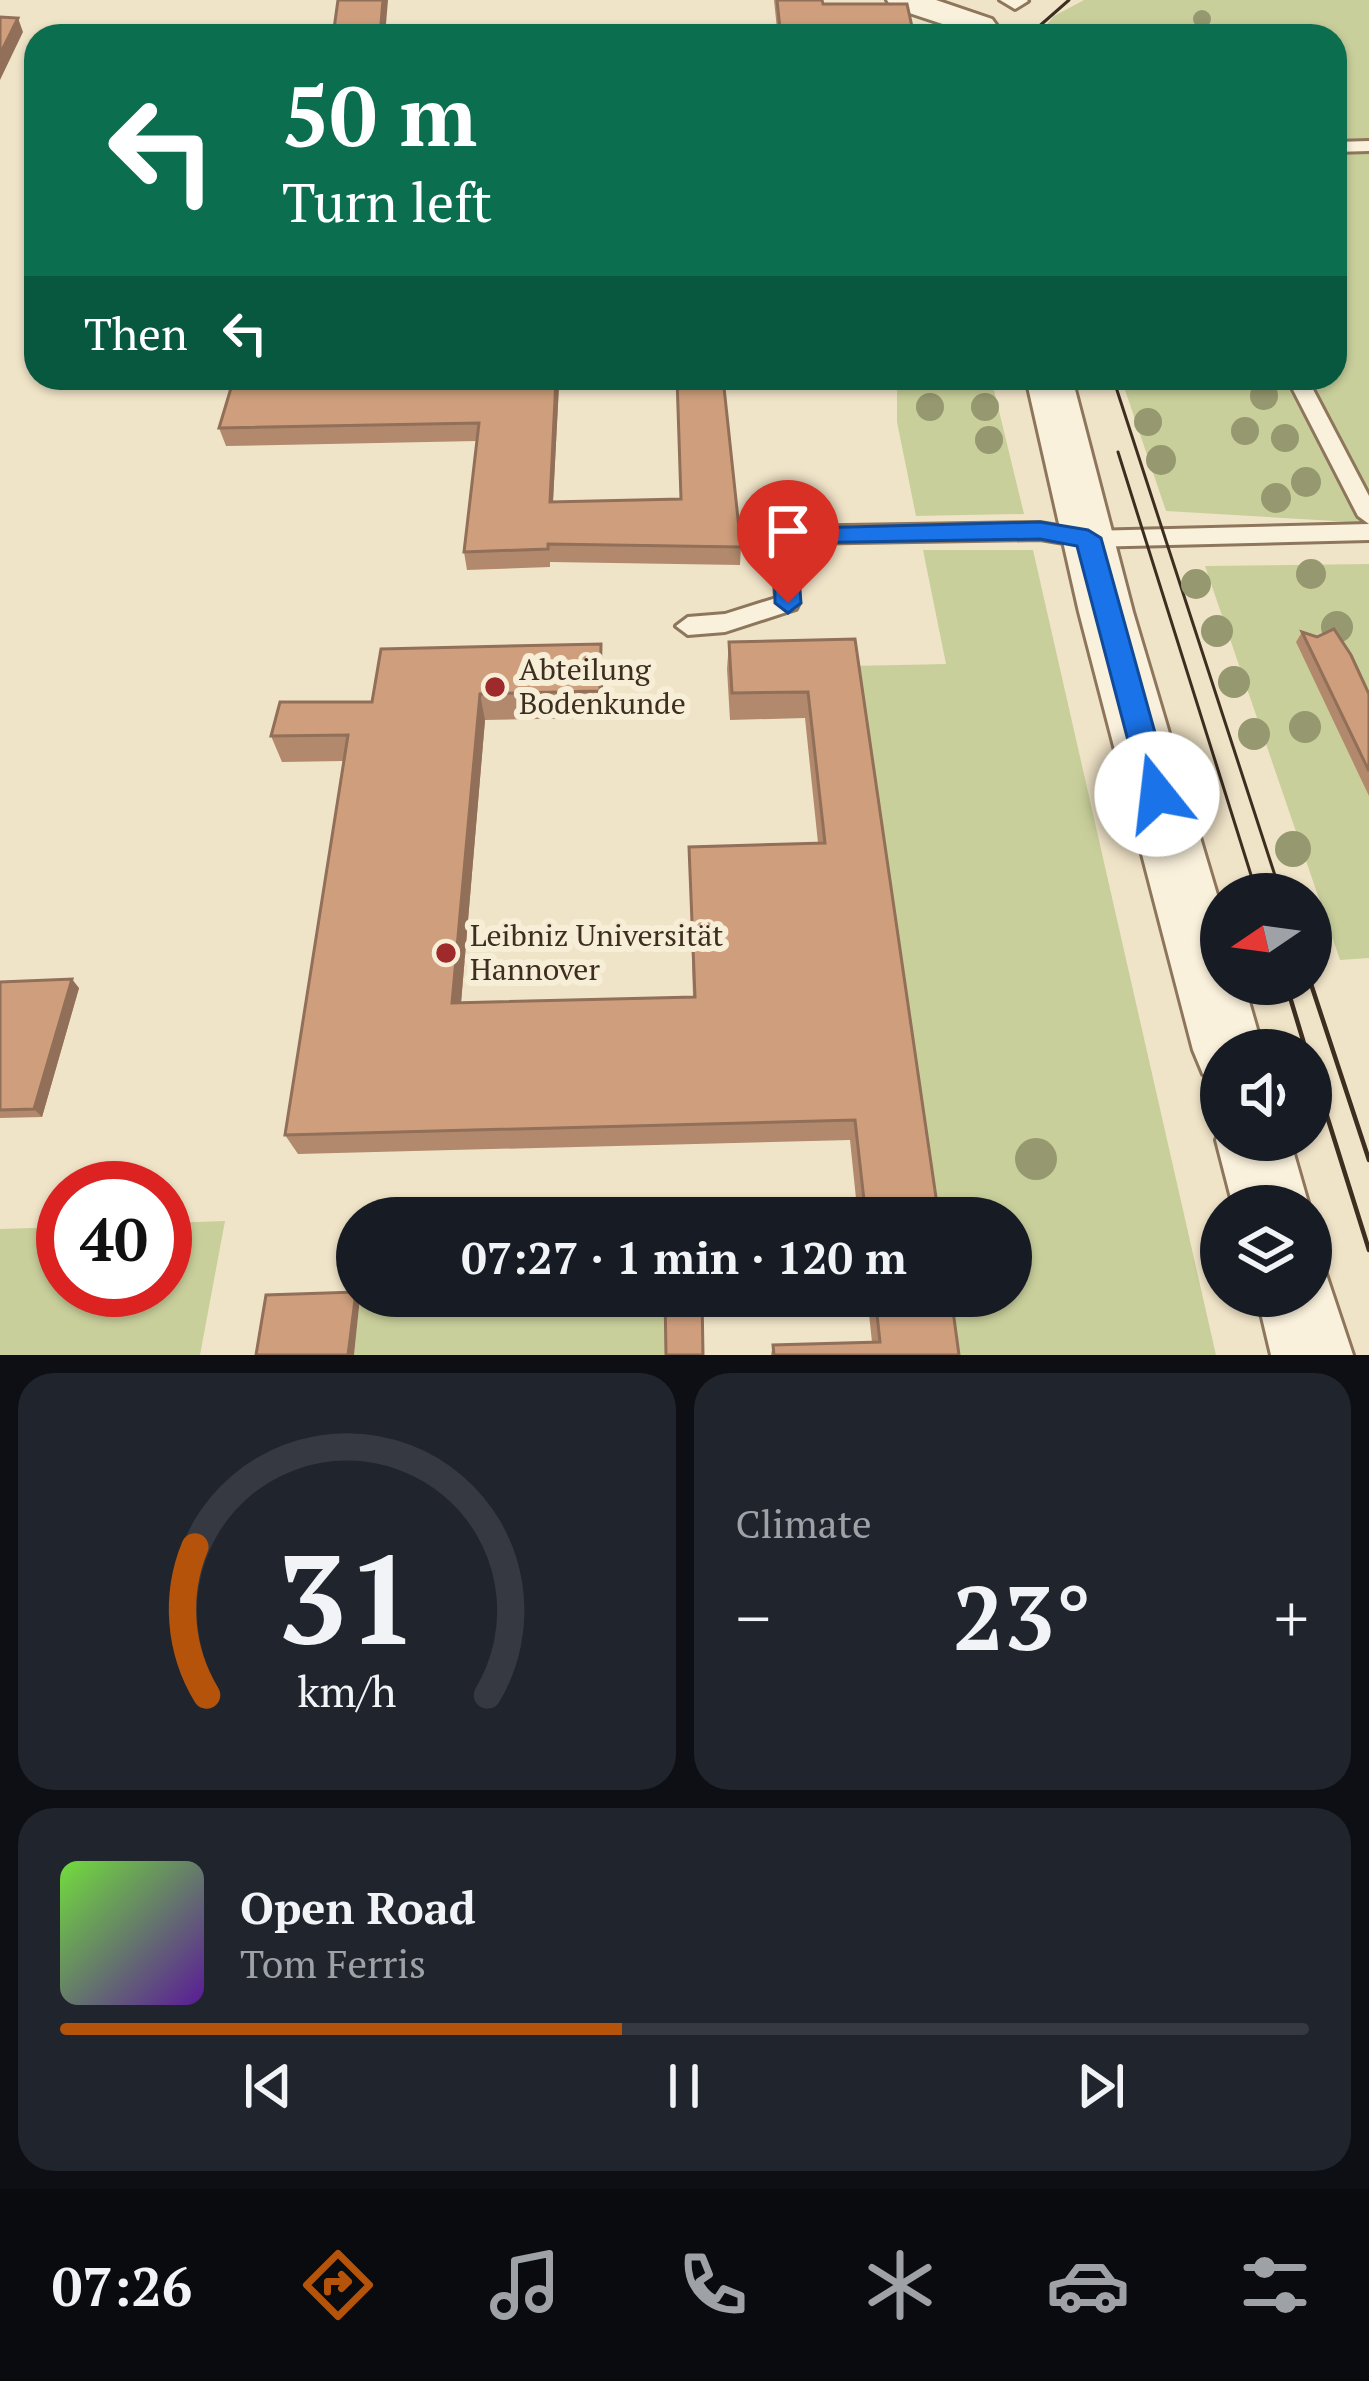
<!DOCTYPE html>
<html lang="en">
<head>
<meta charset="utf-8">
<style>
  body { margin:0; font-family:"PT Serif",serif; background:#20242c; color:#f1f3f6; height:100vh; display:flex; flex-direction:column; font-size:45px; white-space:nowrap }
  * { box-sizing:border-box; margin:0 }
  p { font-size:39px; color:#9ea1a6 }
  .icon { flex:none; width:66px; height:66px; fill:none; stroke:currentColor; stroke-width:2; stroke-linecap:round; stroke-linejoin:round }
  .map { position:relative; height:1355px; overflow:hidden }
  .drawer { display:flex; flex-direction:column; gap:18px; padding:18px; background:#0d0f14; flex:1 }
  .drawer>* { flex:none }
  .guide { position:absolute; left:24px; top:24px; width:1323px; height:366px; border-radius:36px; box-shadow:0 3px 9px #0004; background:#0b6e4f; color:#fff; overflow:hidden }
  .needle { width:78px; rotate:257deg }
  .buttons { position:absolute; left:1200px; top:873px; display:grid; gap:24px }
  .buttons a { display:grid; place-items:center; width:132px; height:132px; border-radius:50%; background:#171b24; box-shadow:0 3px 9px #0004; font-size:60px }
  .speed { position:absolute; left:36px; top:1161px; display:flex; gap:24px; font-size:60px; font-weight:700; text-align:center }
  .speed>* { display:grid; place-content:center; width:156px; height:156px; border-radius:50%; background:#171b24; box-shadow:0 3px 9px #0004; line-height:1 }
  .speed .limit { border:18px solid #d22; background:#fff; color:#111 }
  .pin { position:absolute; display:grid; place-items:center; width:102px; height:102px; color:#fff; margin:-123px -51px; border-radius:50% 50% 50% 0; rotate:-45deg; box-shadow:0 0 12px #0007 }
  .pin .icon { rotate:45deg }
  .me { position:absolute; width:132px; margin:-66px; rotate:344deg; stroke-linejoin:round; filter:drop-shadow(0 0 9px #0008) }
  .turn { display:flex; align-items:center; gap:42px; height:252px; padding:0 60px; font-size:54px }
  .turn .icon { width:156px; height:156px; stroke-width:2.5 }
  .turn b { display:block; font-size:84px; line-height:102px }
  .then { display:flex; align-items:center; height:114px; padding:0 60px; background:#0003; gap:24px; font-size:45px }
  .big { font-size:90px; font-weight:800; line-height:1.1 }
  .drawer .tile { flex:1; display:flex; flex-direction:column; justify-content:center; gap:18px; min-width:0; padding:0 42px; border-radius:36px; background:#20242c }
  .drawer .dial { align-items:center; gap:0 }
  .dial svg { height:312px; overflow:visible; fill:none; stroke:#363941; stroke-width:7; stroke-linecap:round; text-anchor:middle }
  .dial text { fill:#f1f3f6; stroke:none }
  .song { display:flex; align-items:center; gap:36px }
  .cover { width:144px; height:144px; border-radius:18px; background:linear-gradient(135deg,hsl(100 70% 55%),hsl(270 70% 35%)) }
  .played { height:12px; border-radius:6px; background:linear-gradient(90deg,#b45309 45%,#363941 45%) }
  .keys { display:flex; justify-content:space-around; direction:ltr }
  .heat { display:flex; justify-content:space-between; align-items:center; font-size:66px; direction:ltr }
  .drawer .tiles { flex:1; display:grid; gap:18px; grid-template-columns:1fr 1fr }
  .tile:last-child { grid-column:span 2 }
  .trip { position:absolute; left:336px; top:1197px; width:696px; height:120px; border-radius:60px; background:#171b24; box-shadow:0 3px 9px #0004; font-weight:800; line-height:120px; text-align:center }
  .tab-bar { display:flex; height:192px; justify-content:space-around; align-items:center; background:#090b0e; color:#9ea1a6 }
  .tab-bar .icon { width:84px; height:84px }
  .tab-bar .selected { color:#b45309 }
  .tab-bar b { font-size:54px; color:#f1f3f6 }
  .map>svg:first-child { display:block }
  .green { fill:#c9cf9b }
  .lines { fill:none; stroke-linecap:round; stroke-linejoin:round }
  .service-casing { stroke:#8d765c; stroke-width:6 }
  .minor-casing { stroke:#8d765c; stroke-width:6 }
  .tertiary-casing { stroke:#8d765c; stroke-width:6 }
  .service { fill:#faf1dc; fill-rule:evenodd }
  .minor { fill:#faf1dc; fill-rule:evenodd }
  .tertiary { fill:#faf1dc; fill-rule:evenodd }
  .tram-far1 { stroke:#3d2e20; stroke-width:3 }
  .tram { stroke:#3d2e20; stroke-width:4.5 }
  .tree { fill:#96986f }
  .wall { fill:#b2896c; fill-rule:evenodd }
  .shaded-wall { fill:#916f58 }
  .building { fill:#cf9f7d; stroke:#916f58; stroke-width:3 }
  .route { fill:#1a73e8; stroke:#114b97; stroke-width:3 }
  .poi-dot { fill:#9e2a2b; stroke:#f7eed8; stroke-width:4.5 }
  .labels { text-anchor:middle; stroke-width:12; stroke-linejoin:round; paint-order:stroke }
  .poi-label { font-size:30px; fill:#3d2e20; stroke:#f7eed8; text-anchor:start }
</style>
</head>
<body>
<div class="map">
<svg width="1369" height="1355" viewBox="0 0 1369 1355">
  <rect width="100%" height="100%" fill="#f0e4c8"/>
  <path class="green" d="M 1084,0 L 1369,0 L 1369,523 L 1166,511 L 1121,378 L 1335,378 L 1335,36 L 1037,36 L 1054,16 Z
    M 991,378 L 1024,514 L 916,516 L 897,422 L 897,380 Z
    M 923,550 L 1033,550 L 1216,1355 L 947,1355 L 939,1296 L 1011,1296 L 1011,1218 L 928,1218 L 851,666 L 946,664 Z
    M 1369,564 L 1369,958 L 1340,960 L 1205,566 Z
    M 225,1221 L 200,1355 L 0,1355 L 0,1229 L 63,1227 L 63,1290 L 165,1290 L 165,1223 Z
    M 701,1296 L 703,1355 L 354,1355 L 360,1298 Z"/>
  <g class="lines">
    <defs>
      <path id="service" d="M 1369,141 L 1369,151 L 1335,152 L 1335,142 Z
        M 1287,378 L 1307,378 L 1369,496 L 1369,524 L 1358,516 Z
        M 1040,523 L 1088,531 L 1369,524 L 1369,540 L 1088,547 L 1040,539 L 795,543 L 799,603 L 796,609 L 725,632 L 688,635 L 676,626 L 688,617 L 725,614 L 776,598 L 772,535 L 783,527 Z"/>
      <path id="minor" d="M 1000,0 L 1027,0 L 1028,1 L 1015,9 Z"/>
      <path id="tertiary" d="M 887,0 L 936,0 L 992,19 L 997,26 L 979,36 L 891,7 Z
        M 1026,378 L 1072,378 L 1133,612 L 1221,908 L 1221,984 L 1244,984 L 1263,1050 L 1221,1050 L 1221,1081 L 1203,1074 L 1193,1050 L 1079,612 Z
        M 1221,1129 L 1221,1140 L 1290,1140 L 1309,1206 L 1233,1206 L 1216,1140 Z
        M 1311,1263 L 1324,1268 L 1353,1355 L 1271,1355 L 1257,1296 L 1311,1296 Z"/>
    </defs>
    <use href="#service" class="service-casing"/>
    <use href="#minor" class="minor-casing"/>
    <use href="#tertiary" class="tertiary-casing"/>
    <use href="#service" class="service"/>
    <use href="#minor" class="minor"/>
    <use href="#tertiary" class="tertiary"/>
    <path class="tram-far1" d="M 1028,36 L 1069,0
      M 1113,378 L 1281,894
      M 1118,452 L 1257,894"/>
    <path class="tram" d="M 1286,984 L 1306,1050
      M 1311,984 L 1369,1160
      M 1311,1065 L 1369,1250"/>
  </g>
  <g class="tree">
    <circle cx="1202" cy="19" r="9"/>
    <circle cx="1264" cy="396" r="14"/>
    <circle cx="930" cy="407" r="14"/>
    <circle cx="985" cy="407" r="14"/>
    <circle cx="1148" cy="422" r="14"/>
    <circle cx="1245" cy="431" r="14"/>
    <circle cx="1285" cy="438" r="14"/>
    <circle cx="989" cy="440" r="14"/>
    <circle cx="1161" cy="460" r="15"/>
    <circle cx="1306" cy="482" r="15"/>
    <circle cx="1276" cy="498" r="15"/>
    <circle cx="1311" cy="574" r="15"/>
    <circle cx="1196" cy="584" r="15"/>
    <circle cx="1337" cy="627" r="16"/>
    <circle cx="1217" cy="631" r="16"/>
    <circle cx="1234" cy="682" r="16"/>
    <circle cx="1305" cy="727" r="16"/>
    <circle cx="1254" cy="734" r="16"/>
    <circle cx="1293" cy="849" r="18"/>
    <circle cx="1036" cy="1159" r="21"/>
  </g>
  <path class="wall" d="M 774,0 L 822,0 L 823,4 L 914,36 L 717,36 L 718,29 L 777,29 Z
    M 234,378 L 933,378 L 723,382 L 741,547 L 740,565 L 550,562 L 550,567 L 467,570 L 464,552 L 477,441 L 226,446 L 219,428 ZM 677,383 L 681,499 L 553,502 L 559,385 Z
    M 1302,632 L 1317,637 L 1369,694 L 1369,796 L 1296,642 Z
    M 855,639 L 939,1218 L 858,1218 L 850,1140 L 298,1154 L 285,1135 L 344,761 L 282,762 L 271,736 L 372,702 L 601,644 L 603,671 L 603,718 L 485,720 L 461,1003 L 693,997 L 689,847 L 818,843 L 805,718 L 730,720 L 727,669 L 729,642 Z
    M 0,982 L 79,988 L 42,1117 L 0,1118 Z
    M 867,1296 L 951,1296 L 959,1355 L 771,1355 L 773,1345 L 872,1342 Z"/>
  <path class="shaded-wall" d="M 383,0 L 388,0 L 385,36 L 380,36 Z
    M 18,18 L 23,32 L 0,80 L 0,54 Z
    M 556,378 L 558,378 L 559,385 L 552,520 L 550,502 Z
    M 601,644 L 603,671 L 603,718 L 600,691 Z
    M 480,694 L 485,720 L 459,1026 L 452,1003 Z
    M 72,979 L 79,988 L 42,1117 L 34,1109 Z
    M 356,1292 L 360,1298 L 354,1355 L 348,1355 Z"/>
  <path class="building" d="M 338,0 L 383,0 L 380,36 L 333,36 Z
    M 777,0 L 822,0 L 823,4 L 907,4 L 914,36 L 724,36 L 718,29 L 780,29 Z
    M 0,17 L 18,18 L 0,54 Z
    M 234,378 L 556,378 L 550,502 L 681,499 L 677,378 L 723,378 L 741,547 L 548,544 L 548,549 L 464,552 L 479,423 L 219,428 Z
    M 1334,629 L 1351,655 L 1369,694 L 1369,771 L 1302,632 L 1317,637 Z
    M 855,639 L 939,1218 L 866,1218 L 855,1120 L 285,1135 L 348,735 L 271,736 L 280,702 L 372,702 L 381,649 L 601,644 L 600,691 L 480,694 L 452,1003 L 695,997 L 689,847 L 825,843 L 808,692 L 732,693 L 729,642 Z
    M 72,979 L 34,1109 L 0,1110 L 0,982 Z
    M 356,1292 L 348,1355 L 256,1355 L 266,1295 Z
    M 665,1296 L 702,1296 L 703,1355 L 666,1355 Z
    M 875,1296 L 951,1296 L 959,1355 L 774,1355 L 773,1345 L 880,1342 Z"/>
  <path class="route" d="M 1040,522 L 1088,530 L 1101,538 L 1172,794 L 1167,803 L 1147,803 L 1142,794 L 1077,546 L 1040,539 L 796,543 L 801,603 L 788,613 L 775,603 L 774,529 Z"/>
  <g class="poi-dot">
    <circle cx="495" cy="687" r="12"/>
    <circle cx="446" cy="953" r="12"/>
  </g>
  <g class="labels">
    <g class="poi-label">
      <text x="519" y="680">Abteilung<tspan x="519" dy="34">Bodenkunde</tspan></text>
      <text x="470" y="946">Leibniz Universität<tspan x="470" dy="34">Hannover</tspan></text>
    </g>
  </g>
</svg>
<div class="buttons">
<a><svg class="needle" viewBox="-14 -14 28 28"><path d="M0-13l5 13h-10z" fill="#e53935"/><path d="M0 13l5-13h-10z" fill="#9ea1a6"/></svg></a>
<a><svg class="icon" aria-label="sound" viewBox="0 0 24 24"><path d="M4 9h4l5-4v14l-5-4H4zM17 9q2 3 0 6"/></svg></a>
<a><svg class="icon" aria-label="layers" viewBox="0 0 24 24"><path d="M12 4l9 5-9 5-9-5zM3 14l9 5 9-5"/></svg></a>
</div>
<div class="speed"><div class="limit">40</div></div>
<div class="pin" style="left:788px;top:603px;background:#d93025"><svg class="icon" aria-label="arrive" viewBox="0 0 24 24"><path d="M6 21V4h12l-3 4 3 4H6"/></svg></div>
<svg class="me" style="left:1157px;top:794px" viewBox="-20 -20 40 40"><circle r="19" fill="#fff"/><path d="M0-13L10 11 0 6-10 11z" fill="#1a73e8"/></svg>
<div class="trip">07:27 · 1 min · 120 m</div>
<div class="guide">
<div class="turn"><svg class="icon" aria-label="left" viewBox="0 0 24 24"><path d="M17 20v-9H6M10 6l-5 5 5 5"/></svg><div><b>50 m</b>Turn left</div></div>
<div class="then">Then<svg class="icon" aria-label="left" viewBox="0 0 24 24"><path d="M17 20v-9H6M10 6l-5 5 5 5"/></svg></div>
</div>
</div>
<section class="drawer">
<div class="tiles">
<div class="tile dial"><svg viewBox="0 0 100 80">
<path d="M14 69A42 42 0 1 1 86 69"/>
<path d="M14 69A42 42 0 0 1 11 31" stroke="#b45309"/>
<text x="50" y="56" font-size="32" font-weight="700">31</text>
<text x="50" y="72" font-size="11">km/h</text>
</svg></div>
<div class="tile"><p>Climate</p>
<div class="heat"><a>−</a><b class="big">23°</b><a>+</a></div>
</div>
<div class="tile">
<div class="song"><i class="cover"></i><div><b>Open Road</b><p>Tom Ferris</p></div></div>
<div class="played"></div>
<div class="keys"><svg class="icon" aria-label="previous" viewBox="0 0 24 24"><path d="M18 5L8 12l10 7zM5 5v14"/></svg><svg class="icon" aria-label="pause" viewBox="0 0 24 24"><path d="M8 5v14M16 5v14"/></svg><svg class="icon" aria-label="next" viewBox="0 0 24 24"><path d="M6 5l10 7-10 7zM19 5v14"/></svg></div>
</div>
</div>
</section>
<nav class="tab-bar">
<b>07:26</b>
<svg class="icon selected" aria-label="directions" viewBox="0 0 24 24"><path d="M12 3l9 9-9 9-9-9zM9 14v-3h6M13 9l2 2-2 2"/></svg>
<svg class="icon" aria-label="music" viewBox="0 0 24 24"><path d="M9 18V5l10-2v13"/><circle cx="6" cy="18" r="3"/><circle cx="16" cy="16" r="3"/></svg>
<svg class="icon" aria-label="phone" viewBox="0 0 24 24"><path d="M5 4h4l2 5-3 2q2 4 5 5l2-3 5 2v4C11 20 4 13 5 4z"/></svg>
<svg class="icon" aria-label="climate" viewBox="0 0 24 24"><path d="M12 3v18M4 7l16 10M4 17L20 7"/></svg>
<svg class="icon" aria-label="car" viewBox="0 0 24 24"><path d="M5 17H2v-5l4-1 3-4h7l3 4 3 1v5h-3M9 17h6M6 11h13"/><circle cx="7" cy="17" r="2"/><circle cx="17" cy="17" r="2"/></svg>
<svg class="icon" aria-label="filters" viewBox="0 0 24 24"><path d="M4 7h16M4 17h16"/><circle cx="9" cy="7" r="2"/><circle cx="15" cy="17" r="2"/></svg>
</nav>
</body>
</html>
